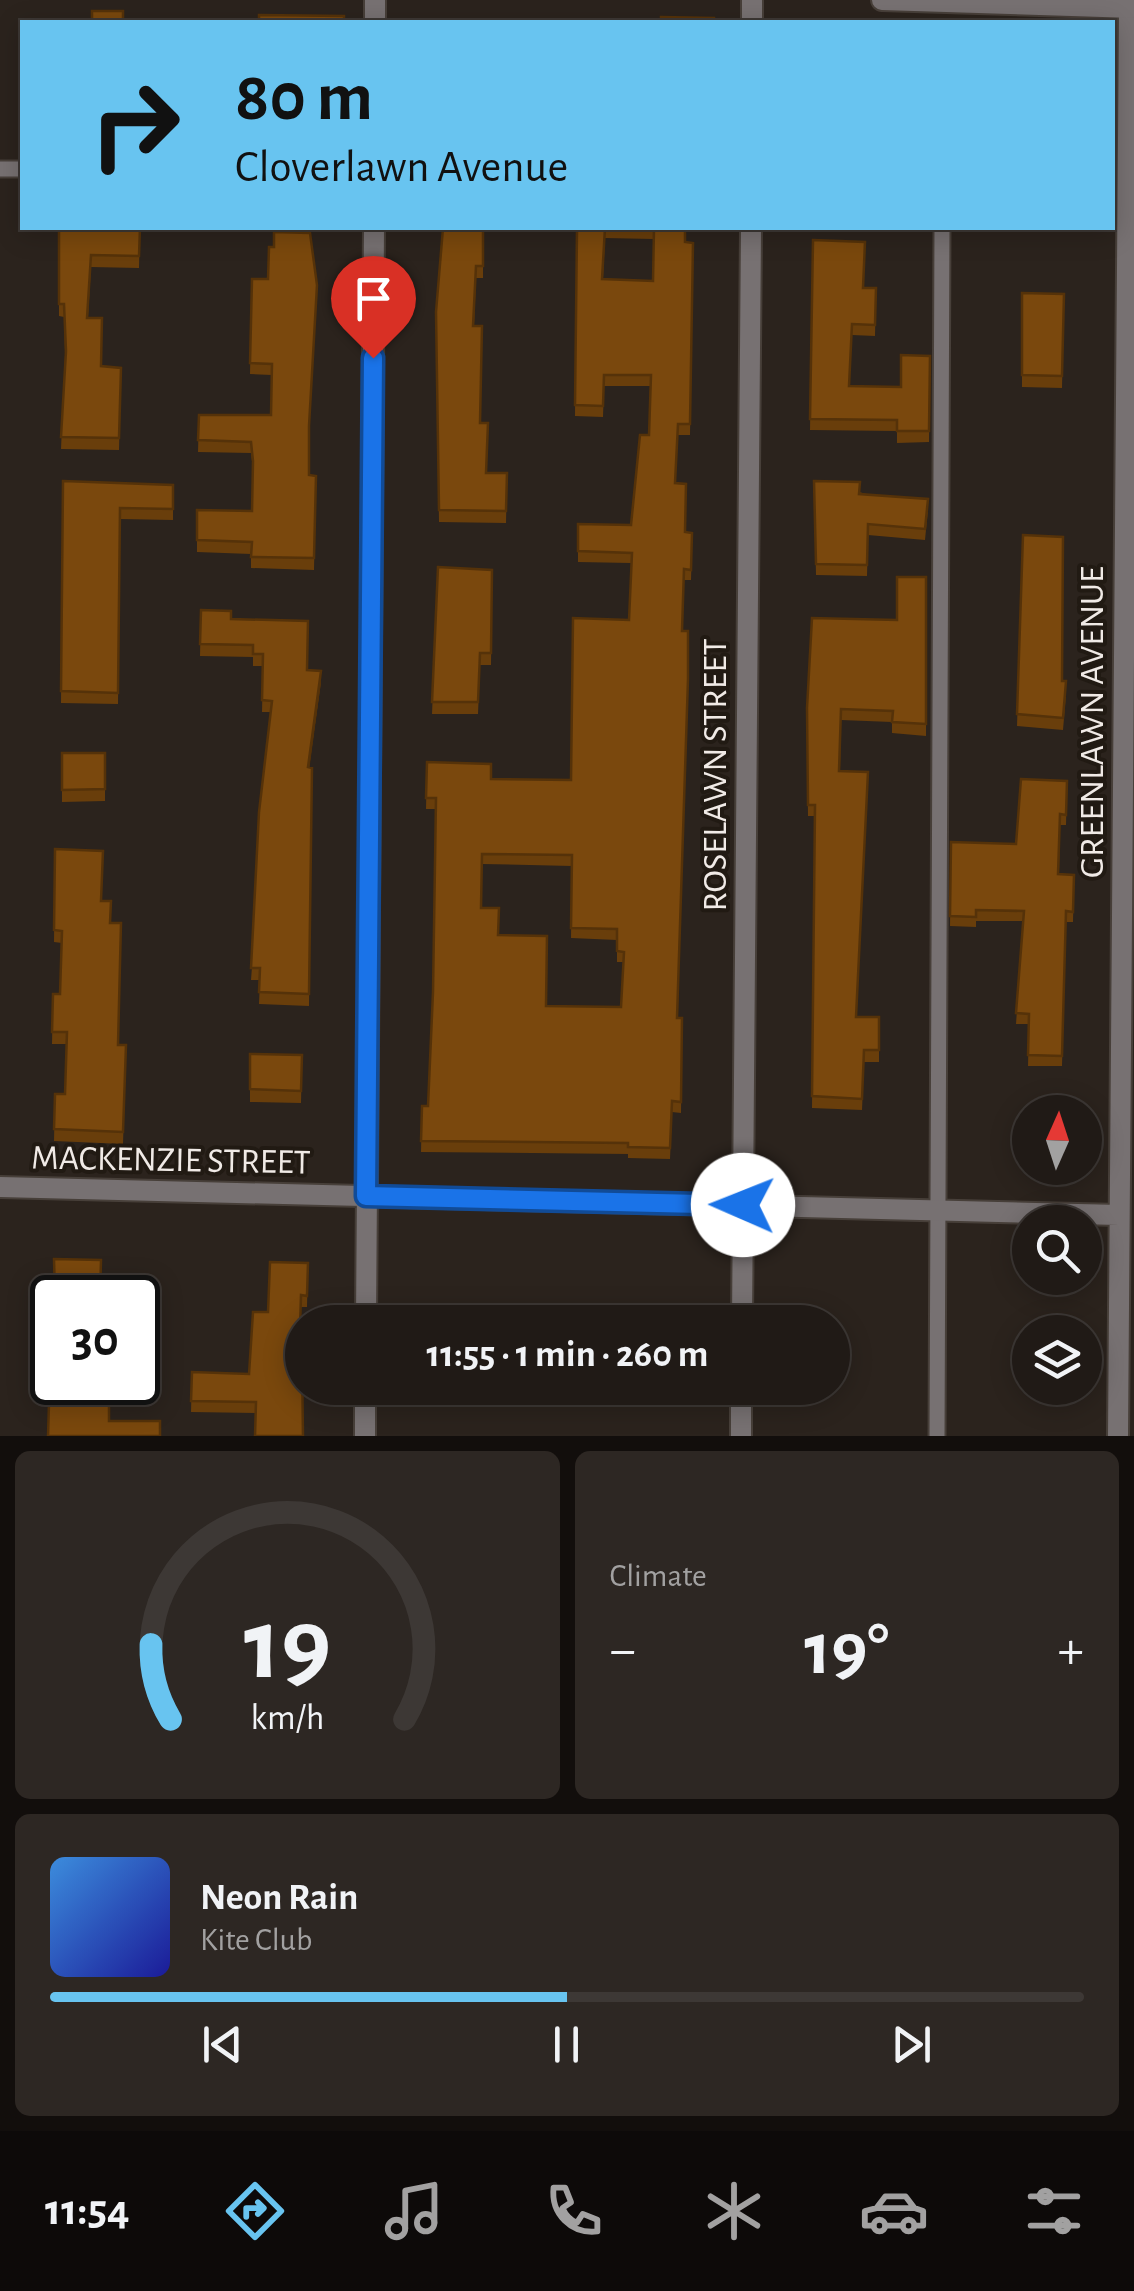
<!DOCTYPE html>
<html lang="en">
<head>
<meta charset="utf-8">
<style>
  body { margin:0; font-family:"Alegreya Sans",sans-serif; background:#2d2723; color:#f1f3f6; height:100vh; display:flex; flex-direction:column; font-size:38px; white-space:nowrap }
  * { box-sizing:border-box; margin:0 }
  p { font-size:32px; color:#a2a1a1 }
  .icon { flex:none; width:55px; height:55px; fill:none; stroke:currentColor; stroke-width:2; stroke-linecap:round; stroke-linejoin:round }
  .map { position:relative; height:1436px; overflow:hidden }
  .side { display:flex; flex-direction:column; gap:15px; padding:15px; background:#120e0c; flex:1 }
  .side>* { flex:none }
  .banner { position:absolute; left:20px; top:20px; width:1095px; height:210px; border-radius:0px; box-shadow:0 5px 25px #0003,0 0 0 2px #3d3835; background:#68c4f0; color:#111; overflow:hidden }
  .needle { width:65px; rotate:3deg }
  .buttons { position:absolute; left:1012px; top:1095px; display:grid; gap:20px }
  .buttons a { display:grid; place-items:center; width:90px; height:90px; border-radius:50%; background:#201a16; box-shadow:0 5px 25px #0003,0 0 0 2px #3d3835; font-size:50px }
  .speed { position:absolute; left:30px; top:1275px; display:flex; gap:20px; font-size:50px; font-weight:700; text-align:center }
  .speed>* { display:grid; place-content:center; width:130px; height:130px; border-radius:50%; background:#201a16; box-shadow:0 5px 25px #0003,0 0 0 2px #3d3835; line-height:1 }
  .speed .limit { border:5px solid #111; border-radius:15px; background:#fff; color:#111 }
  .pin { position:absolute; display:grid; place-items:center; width:85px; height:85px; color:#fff; margin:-102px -42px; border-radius:50% 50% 50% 0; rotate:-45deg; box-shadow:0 0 10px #0007 }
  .pin .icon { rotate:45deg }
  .me { position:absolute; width:110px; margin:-55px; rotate:271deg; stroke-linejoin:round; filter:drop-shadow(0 0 8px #0008) }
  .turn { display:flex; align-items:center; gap:35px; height:210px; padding:0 50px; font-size:45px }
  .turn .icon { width:130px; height:130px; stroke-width:2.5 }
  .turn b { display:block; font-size:70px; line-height:85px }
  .big { font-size:75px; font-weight:700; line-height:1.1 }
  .side .tile { flex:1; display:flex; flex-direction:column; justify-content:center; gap:15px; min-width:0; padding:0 35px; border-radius:15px; background:#2d2723 }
  .side .dial { align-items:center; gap:0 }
  .dial svg { height:260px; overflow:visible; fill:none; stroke:#3d3835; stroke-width:7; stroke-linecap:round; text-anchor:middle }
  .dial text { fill:#f1f3f6; stroke:none }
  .song { display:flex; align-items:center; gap:30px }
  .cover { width:120px; height:120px; border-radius:15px; background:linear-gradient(135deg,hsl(210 70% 55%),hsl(240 70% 35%)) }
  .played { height:10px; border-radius:5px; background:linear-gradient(90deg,#68c4f0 50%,#3d3835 50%) }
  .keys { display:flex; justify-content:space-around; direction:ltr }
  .heat { display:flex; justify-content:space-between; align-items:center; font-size:55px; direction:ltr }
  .side .tiles { flex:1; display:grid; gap:15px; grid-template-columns:1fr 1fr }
  .tile:last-child { grid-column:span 2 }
  .trip { position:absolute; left:285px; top:1305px; width:565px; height:100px; border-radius:50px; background:#201a16; box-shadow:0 5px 25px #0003,0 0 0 2px #3d3835; font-weight:700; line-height:100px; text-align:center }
  .menu { display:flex; height:160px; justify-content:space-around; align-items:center; background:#0d0a09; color:#a2a1a1 }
  .menu .icon { width:70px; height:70px }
  .menu .active { color:#68c4f0 }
  .menu b { font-size:45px; color:#f1f3f6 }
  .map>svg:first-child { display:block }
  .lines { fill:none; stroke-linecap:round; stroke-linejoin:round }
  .service-casing { stroke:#473f39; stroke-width:19 }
  .minor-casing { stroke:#473f39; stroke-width:24 }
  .tertiary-casing { stroke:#473f39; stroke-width:24 }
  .service { stroke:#777172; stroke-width:15 }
  .minor { stroke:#777172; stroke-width:20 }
  .tertiary { stroke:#777172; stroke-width:20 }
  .wall { fill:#693e0b; fill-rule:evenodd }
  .shaded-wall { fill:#553209 }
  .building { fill:#7a480d; stroke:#553209; stroke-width:2.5; fill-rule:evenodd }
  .route-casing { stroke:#114b97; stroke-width:25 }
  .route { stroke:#1a73e8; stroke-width:18 }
  .labels { text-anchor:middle; stroke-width:8; stroke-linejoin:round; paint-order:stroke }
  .street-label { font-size:35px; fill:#f0eae6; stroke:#211a13 }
</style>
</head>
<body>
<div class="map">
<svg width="1134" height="1436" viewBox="0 0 1134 1436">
  <rect width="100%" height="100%" fill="#2b231d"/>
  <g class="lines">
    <defs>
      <path id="service" d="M 0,169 L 22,169
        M 937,1436 L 942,228"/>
      <path id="minor" d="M 375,22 L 375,0
        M 752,22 L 752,0
        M 0,1187 L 1119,1215
        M 366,1322 L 374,228
        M 742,1322 L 751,228
        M 365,1436 L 365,1388
        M 741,1436 L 741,1388
        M 1118,1436 L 1129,8"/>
      <path id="tertiary" d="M 882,0 L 1134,8"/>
    </defs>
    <use href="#service" class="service-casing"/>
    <use href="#minor" class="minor-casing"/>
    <use href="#tertiary" class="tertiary-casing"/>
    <use href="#service" class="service"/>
    <use href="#minor" class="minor"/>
    <use href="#tertiary" class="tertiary"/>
  </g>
  <path class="wall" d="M 59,228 L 140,228 L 139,268 L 91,267 L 88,318 L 101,366 L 121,368 L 119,450 L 61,449 L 65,356 L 64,317 L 59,316 Z
    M 483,228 L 483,278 L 476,278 L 474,326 L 480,423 L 487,473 L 507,473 L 506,523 L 439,522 L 436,312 Z
    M 577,228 L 685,228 L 685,242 L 693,243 L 690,435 L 678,435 L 675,483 L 685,532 L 692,544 L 691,580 L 684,580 L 682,631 L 678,1018 L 682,1018 L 681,1113 L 672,1112 L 670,1159 L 628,1158 L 628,1154 L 421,1152 L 422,1106 L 428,1106 L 433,992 L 436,809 L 426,809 L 427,762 L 491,779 L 571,780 L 629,620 L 631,563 L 578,562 L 578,524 L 631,525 L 649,435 L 650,386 L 604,386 L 603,417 L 575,416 ZM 605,238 L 654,239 L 653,281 L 603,279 ZM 482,864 L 572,866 L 571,938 L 617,940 L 617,962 L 623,962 L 621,1007 L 546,1006 L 481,908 Z
    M 813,240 L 864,288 L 876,288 L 875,336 L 852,335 L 849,386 L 901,387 L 930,356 L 929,442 L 897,443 L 897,431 L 810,430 Z
    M 252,279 L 309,437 L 309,475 L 316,476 L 314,570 L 251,568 L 251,554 L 197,552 L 197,510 L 252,511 L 253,470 L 251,453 L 198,452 L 199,415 L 271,415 L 272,375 L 250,374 Z
    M 1022,293 L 1064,294 L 1062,388 L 1022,387 Z
    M 63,481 L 173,485 L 173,520 L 120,519 L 118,704 L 61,703 Z
    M 814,481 L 928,509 L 925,540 L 868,535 L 867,576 L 816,575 Z
    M 1023,535 L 1066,694 L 1063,730 L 1017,726 Z
    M 438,567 L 492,570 L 491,665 L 480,665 L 478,714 L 432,714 Z
    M 926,577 L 926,736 L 892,733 L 892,722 L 841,720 L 840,771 L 857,1017 L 879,1017 L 879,1062 L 864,1062 L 862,1110 L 812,1108 L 815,816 L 808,816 L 807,719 L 897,620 Z
    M 201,610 L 231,619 L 307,670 L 321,682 L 309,767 L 312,768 L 309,1006 L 259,1004 L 260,980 L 251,980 L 271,712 L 262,712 L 263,666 L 253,666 L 253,657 L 200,656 Z
    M 62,753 L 105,753 L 105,801 L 62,802 Z
    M 1067,781 L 1066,825 L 1060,825 L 1059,874 L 1074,875 L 1073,922 L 1066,922 L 1062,1066 L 1028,1066 L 1029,1024 L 1016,1024 L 1023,921 L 976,921 L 976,927 L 950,926 L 951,842 L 1016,844 Z
    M 55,849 L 102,901 L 110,923 L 118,1045 L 126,1045 L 123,1144 L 54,1141 L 55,1094 L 65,1094 L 67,1044 L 52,1044 L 53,994 L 60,994 L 62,943 L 54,942 Z
    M 250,1054 L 302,1055 L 301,1103 L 250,1102 Z
    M 308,1263 L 307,1307 L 301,1307 L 256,1413 L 191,1412 L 192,1372 L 249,1374 L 268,1312 Z"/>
  <path class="shaded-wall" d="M 321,671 L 321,682 L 308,779 L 308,767 Z"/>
  <path class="building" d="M 92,11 L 123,11 L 123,22 L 92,22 Z
    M 259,15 L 344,16 L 344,22 L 259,22 Z
    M 661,17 L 714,18 L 714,22 L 661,22 Z
    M 59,228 L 140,228 L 139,256 L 91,255 L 87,318 L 102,318 L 101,366 L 121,368 L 119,438 L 61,437 L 66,351 L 64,304 L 59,304 Z
    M 443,228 L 483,228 L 483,266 L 476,266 L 473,326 L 482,326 L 480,423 L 488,423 L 486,473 L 507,473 L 506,511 L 439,510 L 436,312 Z
    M 577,228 L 605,228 L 602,279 L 653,281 L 654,228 L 616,228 L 685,228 L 685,242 L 693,243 L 690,424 L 678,424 L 675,483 L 686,484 L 685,532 L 692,533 L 691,570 L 684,569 L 682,631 L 688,631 L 688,679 L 677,1018 L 682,1018 L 681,1102 L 672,1101 L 670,1148 L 628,1147 L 628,1143 L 421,1141 L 422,1106 L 428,1106 L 433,992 L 436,798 L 426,798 L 427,762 L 491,764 L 491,779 L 571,780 L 573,618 L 629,620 L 632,553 L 578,551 L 578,524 L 631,525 L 640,435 L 649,435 L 651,375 L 604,375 L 603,406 L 575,405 ZM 482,854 L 572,855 L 571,928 L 617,929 L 617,951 L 624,952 L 621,1007 L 546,1006 L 547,936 L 498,935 L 499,908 L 481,908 Z
    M 274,232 L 310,233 L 317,285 L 309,426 L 309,475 L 316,476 L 314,558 L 251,557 L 252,542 L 197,540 L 197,510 L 252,511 L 253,461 L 251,442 L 198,440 L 199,415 L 271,415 L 272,364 L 250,363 L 252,279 L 268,279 L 269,247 L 274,247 Z
    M 813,240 L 865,242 L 863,288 L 876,288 L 875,325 L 852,324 L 849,386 L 901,387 L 901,355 L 930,356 L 929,431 L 897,431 L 897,420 L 810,419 Z
    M 1022,293 L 1064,294 L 1062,376 L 1022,375 Z
    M 63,481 L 173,485 L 173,509 L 120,508 L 118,693 L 61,691 Z
    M 814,481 L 860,482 L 859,494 L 928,499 L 925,529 L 868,524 L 867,565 L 816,564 Z
    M 1023,535 L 1063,537 L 1062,681 L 1066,681 L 1063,718 L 1017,714 Z
    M 438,567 L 492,570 L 491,653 L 480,653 L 478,702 L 432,702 Z
    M 897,577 L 926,577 L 926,724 L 892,722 L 893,711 L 841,709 L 839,771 L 868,772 L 856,1017 L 879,1017 L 879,1050 L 864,1050 L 862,1099 L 812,1096 L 815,805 L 808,805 L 807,708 L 812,618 L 897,620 Z
    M 201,610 L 231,611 L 231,619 L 308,621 L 307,670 L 321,671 L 308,767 L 312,768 L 309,994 L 259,992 L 260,968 L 251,968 L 259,812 L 272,701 L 262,700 L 263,654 L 253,654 L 253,645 L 200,644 Z
    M 62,753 L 105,753 L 105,789 L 62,790 Z
    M 1021,779 L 1067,781 L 1066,815 L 1060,814 L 1058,874 L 1074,875 L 1073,912 L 1066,911 L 1062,1056 L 1028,1055 L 1029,1014 L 1016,1013 L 1024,911 L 976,910 L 976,917 L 950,916 L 951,842 L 1016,844 Z
    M 55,849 L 103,851 L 101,901 L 111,901 L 110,923 L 121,923 L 118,1045 L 126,1045 L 123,1132 L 54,1129 L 55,1094 L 65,1094 L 67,1032 L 52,1032 L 53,994 L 60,994 L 62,931 L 54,930 Z
    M 250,1054 L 302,1055 L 301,1091 L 250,1089 Z
    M 54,1259 L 101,1260 L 100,1298 L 55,1298 Z
    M 270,1262 L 308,1263 L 307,1296 L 301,1295 L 299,1360 L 302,1360 L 303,1436 L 255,1436 L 256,1402 L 191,1401 L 192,1372 L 249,1374 L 253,1312 L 268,1312 Z
    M 49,1403 L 109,1404 L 109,1421 L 160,1421 L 160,1436 L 48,1436 Z"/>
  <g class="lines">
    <defs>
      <path id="route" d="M 373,358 L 366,1196 L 743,1205"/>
    </defs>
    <use href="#route" class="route-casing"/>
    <use href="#route" class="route"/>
  </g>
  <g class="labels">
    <g class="street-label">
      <text transform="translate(1091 722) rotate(-90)" y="12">GREENLAWN AVENUE</text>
      <text transform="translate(714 775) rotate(-90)" y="12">ROSELAWN STREET</text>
      <text transform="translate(171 1159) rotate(1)" y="12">MACKENZIE STREET</text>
    </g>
  </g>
</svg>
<div class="buttons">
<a><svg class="needle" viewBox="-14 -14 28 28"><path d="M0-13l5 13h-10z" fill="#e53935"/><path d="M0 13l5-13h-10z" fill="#a2a1a1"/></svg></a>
<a><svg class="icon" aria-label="search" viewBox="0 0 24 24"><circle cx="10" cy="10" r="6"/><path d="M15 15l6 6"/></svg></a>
<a><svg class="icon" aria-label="layers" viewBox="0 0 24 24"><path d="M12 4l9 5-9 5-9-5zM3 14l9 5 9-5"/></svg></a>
</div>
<div class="speed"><div class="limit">30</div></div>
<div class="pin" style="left:373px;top:358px;background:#d93025"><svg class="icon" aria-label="arrive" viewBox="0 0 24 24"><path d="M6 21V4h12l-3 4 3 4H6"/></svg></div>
<svg class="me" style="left:743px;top:1205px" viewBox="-20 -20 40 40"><circle r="19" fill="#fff"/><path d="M0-13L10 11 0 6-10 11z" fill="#1a73e8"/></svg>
<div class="trip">11:55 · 1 min · 260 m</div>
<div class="banner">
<div class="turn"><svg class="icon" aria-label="right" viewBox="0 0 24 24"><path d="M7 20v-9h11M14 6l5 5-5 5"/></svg><div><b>80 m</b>Cloverlawn Avenue</div></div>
</div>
</div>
<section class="side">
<div class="tiles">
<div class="tile dial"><svg viewBox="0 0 100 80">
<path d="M14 69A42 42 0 1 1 86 69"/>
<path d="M14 69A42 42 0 0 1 8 46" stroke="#68c4f0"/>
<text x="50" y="56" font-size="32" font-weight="700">19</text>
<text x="50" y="72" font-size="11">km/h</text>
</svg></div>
<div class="tile"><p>Climate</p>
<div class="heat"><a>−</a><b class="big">19°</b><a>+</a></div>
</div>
<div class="tile">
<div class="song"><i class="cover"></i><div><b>Neon Rain</b><p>Kite Club</p></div></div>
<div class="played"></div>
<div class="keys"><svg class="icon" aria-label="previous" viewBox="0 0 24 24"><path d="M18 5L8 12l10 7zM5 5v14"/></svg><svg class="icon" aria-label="pause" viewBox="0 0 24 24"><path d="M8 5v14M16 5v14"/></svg><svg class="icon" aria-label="next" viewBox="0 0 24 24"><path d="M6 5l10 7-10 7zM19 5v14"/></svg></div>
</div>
</div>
</section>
<nav class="menu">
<b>11:54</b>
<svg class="icon active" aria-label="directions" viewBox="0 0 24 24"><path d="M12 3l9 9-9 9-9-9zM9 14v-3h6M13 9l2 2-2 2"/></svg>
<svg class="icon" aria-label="music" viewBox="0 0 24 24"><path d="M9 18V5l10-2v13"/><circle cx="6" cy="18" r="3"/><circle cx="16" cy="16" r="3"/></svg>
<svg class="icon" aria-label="phone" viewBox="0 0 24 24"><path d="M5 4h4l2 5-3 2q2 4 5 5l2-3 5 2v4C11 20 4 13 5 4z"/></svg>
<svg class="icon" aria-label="climate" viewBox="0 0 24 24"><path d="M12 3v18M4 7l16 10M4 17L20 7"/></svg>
<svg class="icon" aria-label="car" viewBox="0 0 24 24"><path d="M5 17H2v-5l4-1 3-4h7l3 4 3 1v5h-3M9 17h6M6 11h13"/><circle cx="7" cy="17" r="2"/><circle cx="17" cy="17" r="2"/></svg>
<svg class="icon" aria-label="filters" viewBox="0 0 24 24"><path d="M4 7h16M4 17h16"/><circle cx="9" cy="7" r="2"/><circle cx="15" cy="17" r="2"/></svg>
</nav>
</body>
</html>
